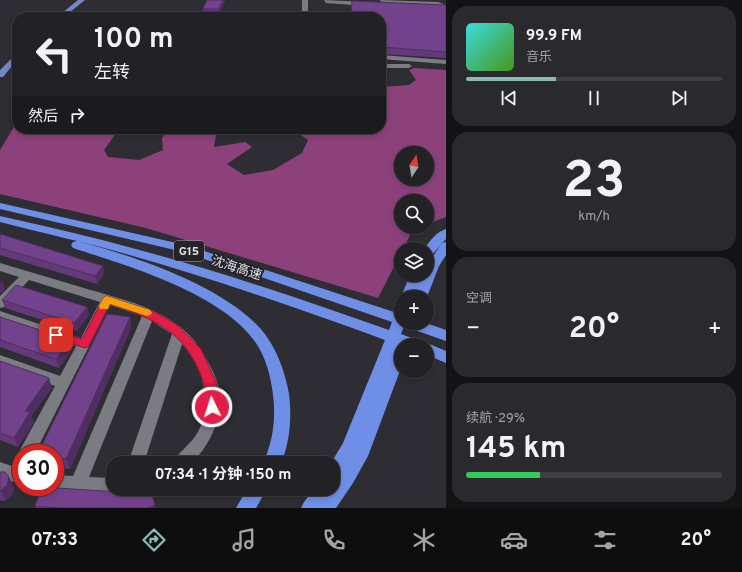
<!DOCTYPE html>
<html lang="zh">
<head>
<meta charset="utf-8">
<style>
  body { margin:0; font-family:Overpass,"Noto Sans SC",sans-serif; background:#2a2a2e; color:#f1f3f6; height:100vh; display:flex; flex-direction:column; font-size:15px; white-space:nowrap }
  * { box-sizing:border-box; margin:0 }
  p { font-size:13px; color:#a2a4a7 }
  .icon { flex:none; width:22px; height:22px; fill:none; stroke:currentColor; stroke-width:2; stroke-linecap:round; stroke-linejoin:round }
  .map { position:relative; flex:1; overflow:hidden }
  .sheet { display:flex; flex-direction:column; gap:6px; padding:6px; background:#131315; width:296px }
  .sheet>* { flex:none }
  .banner { position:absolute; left:12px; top:12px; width:374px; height:122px; border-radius:16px; box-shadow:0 2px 6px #0003,0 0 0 1px #3f3f43; background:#222226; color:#f1f3f6; overflow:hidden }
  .needle { width:26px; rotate:12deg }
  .fabs { position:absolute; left:394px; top:146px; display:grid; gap:8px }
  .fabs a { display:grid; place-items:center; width:40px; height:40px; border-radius:50%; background:#222226; box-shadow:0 2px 6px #0003,0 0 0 1px #3f3f43; font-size:20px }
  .speed { position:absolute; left:12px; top:444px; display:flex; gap:8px; font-size:20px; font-weight:700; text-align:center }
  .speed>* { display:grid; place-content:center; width:52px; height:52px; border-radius:50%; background:#222226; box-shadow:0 2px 6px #0003,0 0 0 1px #3f3f43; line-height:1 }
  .speed .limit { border:6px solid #d22; background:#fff; color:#111 }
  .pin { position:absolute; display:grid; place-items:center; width:34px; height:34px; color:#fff; margin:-17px; border-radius:8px; box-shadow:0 2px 6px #0006 }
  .me { position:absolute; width:44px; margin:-22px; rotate:356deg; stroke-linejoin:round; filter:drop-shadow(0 0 3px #0008) }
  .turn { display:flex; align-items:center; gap:14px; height:84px; padding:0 16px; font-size:18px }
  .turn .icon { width:52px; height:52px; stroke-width:2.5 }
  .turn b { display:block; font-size:28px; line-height:34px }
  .then { display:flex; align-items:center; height:38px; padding:0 16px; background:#0003; gap:8px; font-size:15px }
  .big { font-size:30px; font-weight:700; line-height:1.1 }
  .sheet .widget { flex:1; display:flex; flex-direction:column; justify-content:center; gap:6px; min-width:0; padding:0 14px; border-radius:16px; background:#2a2a2e }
  .sheet .dial { align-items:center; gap:0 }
  .dial b { font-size:52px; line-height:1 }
  .song { display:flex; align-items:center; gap:12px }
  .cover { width:48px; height:48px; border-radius:6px; background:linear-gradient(135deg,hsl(180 70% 55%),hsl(100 70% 35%)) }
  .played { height:4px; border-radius:2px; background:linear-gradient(90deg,#8bbbb9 35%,#3f3f43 35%) }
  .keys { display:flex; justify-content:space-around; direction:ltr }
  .heat { display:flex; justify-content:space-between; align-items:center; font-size:22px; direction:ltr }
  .charge { height:6px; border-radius:3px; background:linear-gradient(90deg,#34c759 29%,#3f3f43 0) }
  .trip { position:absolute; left:106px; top:456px; width:234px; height:40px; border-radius:16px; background:#222226; box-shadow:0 2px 6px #0003,0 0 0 1px #3f3f43; font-weight:700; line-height:40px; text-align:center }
  .tab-bar { display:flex; height:64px; justify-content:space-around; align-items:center; background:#0e0e0f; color:#a2a4a7 }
  .tab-bar .icon { width:28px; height:28px }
  .tab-bar .on { color:#8bbbb9 }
  .tab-bar b { font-size:18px; color:#f1f3f6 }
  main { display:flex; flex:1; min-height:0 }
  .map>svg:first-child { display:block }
  .forest { fill:#8c417b; fill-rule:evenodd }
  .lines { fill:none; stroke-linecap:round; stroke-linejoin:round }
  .minor { fill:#7b7b82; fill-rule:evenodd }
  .major { fill:#7487bf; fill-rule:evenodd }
  .highway { fill:#6f8fe7; fill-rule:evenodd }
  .wall { fill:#633978 }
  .shaded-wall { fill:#502e62 }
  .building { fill:#73428c; stroke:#502e62 }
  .route { fill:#e11d48; stroke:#92132f }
  .slow { fill:#f59e0b }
  .labels { text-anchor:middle; stroke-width:4; stroke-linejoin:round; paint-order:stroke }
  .shield { fill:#242329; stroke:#a8a7ac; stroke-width:1 }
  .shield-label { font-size:12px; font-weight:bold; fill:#e0dfe4 }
  .street-label { font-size:13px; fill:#e0dfe4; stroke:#242329 }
</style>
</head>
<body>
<main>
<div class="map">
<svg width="446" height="508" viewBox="0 0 446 508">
  <rect width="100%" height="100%" fill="#2d2d33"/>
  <path class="forest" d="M 414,68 L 446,70 L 446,217 L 427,224 L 427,201 L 401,201 L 401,227 L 418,227 L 414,228 L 403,249 L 401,249 L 401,253 L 378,298 L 146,228 L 0,194 L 0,150 L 17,122 L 17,129 L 112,129 L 114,136 L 104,150 L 108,157 L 139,160 L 163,150 L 162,138 L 169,129 L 217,129 L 214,147 L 245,142 L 252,147 L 227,164 L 244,175 L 273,170 L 302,153 L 308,140 L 292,129 L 381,129 L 381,87 L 409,85 L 416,80 L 409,70 ZM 401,153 L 427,153 L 427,179 L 401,179 Z"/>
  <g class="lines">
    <path class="minor" d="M 302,0 L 308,0 L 308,17 L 302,17 Z
      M 324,0 L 366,2 L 369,4 L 366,6 L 326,3 Z
      M 379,0 L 438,2 L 443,4 L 446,8 L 443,10 L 437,6 L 382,2 Z
      M 381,55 L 446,60 L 446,64 L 381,59 Z
      M 381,64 L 409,64 L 412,66 L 409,68 L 381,68 Z
      M 0,263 C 28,271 56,280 84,288 C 134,303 185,312 209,364 C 214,373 218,382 219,392 C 222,420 211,443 192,463 L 173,463 C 178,452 190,445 196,435 C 215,406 203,368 182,344 L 144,463 L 128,463 L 172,334 L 152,321 L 89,477 L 113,478 L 113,489 L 120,489 L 119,492 C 108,496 60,493 49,489 L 49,487 L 55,487 L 55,475 L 73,476 L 142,316 L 110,305 L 35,453 L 21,453 L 21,457 L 19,453 L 21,448 L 55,386 L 0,366 L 0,355 L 60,376 L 76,346 L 0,321 L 0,311 L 81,338 L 100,302 L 29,280 L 4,307 L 0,308 L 0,296 L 19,277 L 0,271 Z
      M 21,458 L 21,484 L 0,478 L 0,462 L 12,466 L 15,460 Z"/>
    <path class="major" d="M 78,0 L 85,0 L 64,17 L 57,17 Z
      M 17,54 L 17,60 L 3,77 L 0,77 L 0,70 L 15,55 Z"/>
    <path class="highway" d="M 0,203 L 181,244 L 272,272 L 397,313 L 401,312 L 401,323 L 426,323 L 446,330 L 446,341 L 406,327 L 405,324 L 401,334 L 420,341 L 422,345 L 427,343 L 446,351 L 446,363 L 427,355 L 427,345 L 401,345 L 401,368 L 368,456 L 353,483 L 336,508 L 301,508 L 304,502 L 314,489 L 333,489 L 333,463 L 331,463 L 343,443 L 385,340 C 300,309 214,279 126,254 C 85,242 42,233 0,222 L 0,216 C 44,226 89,236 132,248 C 219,271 304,300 389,330 L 392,322 L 264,278 L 175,250 L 0,209 Z
      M 446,229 L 446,239 L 431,256 L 427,257 L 427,249 L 424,249 C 430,241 436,232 446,229 Z
      M 77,241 C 134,256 219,284 260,328 C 276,346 285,371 289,394 C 292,417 290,442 281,463 L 263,463 C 273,442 276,418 273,395 C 271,377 266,358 256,343 C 222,293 128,266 73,248 L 71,245 L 73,242 Z
      M 446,242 L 446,255 L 439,266 L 427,297 L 401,297 L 410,275 L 422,275 L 420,281 L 423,275 L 427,275 L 427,265 L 442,243 Z
      M 247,489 L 267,489 L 256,508 L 236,508 Z"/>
  </g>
  <path class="wall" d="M 207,0 L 225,0 L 219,15 L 203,14 L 203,9 Z
    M 352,1 L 446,5 L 446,58 L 381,54 L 381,17 L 351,17 Z
    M 0,234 L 103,266 L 104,274 L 97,284 L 0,255 Z
    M 2,300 L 87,307 L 89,315 L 77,331 L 5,308 Z
    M 0,317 L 73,349 L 59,368 L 0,347 Z
    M 130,317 L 131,328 L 70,469 L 55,466 L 55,453 Z
    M 0,361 L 52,388 L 31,416 L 34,422 L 18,447 L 0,440 Z
    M 0,472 L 14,487 L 13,494 L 6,500 L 0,501 Z
    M 155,505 L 155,508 L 36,508 L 35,506 Z"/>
  <path class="shaded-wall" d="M 223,0 L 225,0 L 219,15 L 219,9 Z
    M 103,266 L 104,274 L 97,284 L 95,276 Z
    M 2,280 L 5,289 L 0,294 L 0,283 Z
    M 87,307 L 89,315 L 77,331 L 74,323 Z
    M 130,317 L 131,328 L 70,469 L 66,459 Z
    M 71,340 L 73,349 L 59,368 L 56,359 Z
    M 49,378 L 52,388 L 31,416 L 34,422 L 18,447 L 14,438 L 25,411 Z
    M 9,477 L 14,487 L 13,494 L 6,500 L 0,491 Z
    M 155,505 L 155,508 L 147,508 Z"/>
  <path class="building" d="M 207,0 L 223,0 L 219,9 L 203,9 Z
    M 352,1 L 446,5 L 446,52 L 382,47 L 381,49 L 381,17 L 351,17 Z
    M 0,234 L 103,266 L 95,276 L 0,248 Z
    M 16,285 L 87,307 L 74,323 L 2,300 Z
    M 107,314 L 130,317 L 66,459 L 55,457 L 55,453 L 38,453 Z
    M 0,317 L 71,340 L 56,359 L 0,340 Z
    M 0,361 L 49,378 L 25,411 L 30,412 L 14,438 L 0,433 Z
    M 0,472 L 5,472 L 9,477 L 7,485 L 0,491 Z
    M 42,487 L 119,492 L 133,489 L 150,489 L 155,505 L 147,508 L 60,508 L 35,506 Z"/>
  <path class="route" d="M 107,296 L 153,311 L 176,324 L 201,349 L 216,382 L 218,398 L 216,411 L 212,413 L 208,411 C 204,402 207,390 203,381 C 186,331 156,320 110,304 L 88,347 L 85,348 L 53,337 L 51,335 L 53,332 L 56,331 L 82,339 L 104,297 Z"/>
  <path class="slow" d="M 107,296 L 150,310 L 152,313 L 150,315 L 147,316 L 110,304 L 108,309 L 100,309 L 99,306 L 104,297 Z"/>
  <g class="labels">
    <rect class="shield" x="174" y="241" width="30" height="20" rx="3"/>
    <g class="shield-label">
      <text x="189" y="255">G15</text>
    </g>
    <g class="street-label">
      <text transform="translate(237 267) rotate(18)" y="5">沈海高速</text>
    </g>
  </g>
</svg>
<div class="fabs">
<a><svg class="needle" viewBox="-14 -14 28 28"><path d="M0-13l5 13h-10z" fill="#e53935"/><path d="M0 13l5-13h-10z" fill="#a2a4a7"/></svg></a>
<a><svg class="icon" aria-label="search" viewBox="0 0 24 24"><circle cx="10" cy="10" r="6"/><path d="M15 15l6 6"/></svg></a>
<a><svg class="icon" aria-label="layers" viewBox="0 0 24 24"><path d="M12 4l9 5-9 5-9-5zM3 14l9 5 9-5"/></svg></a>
<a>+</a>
<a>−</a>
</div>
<div class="speed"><div class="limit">30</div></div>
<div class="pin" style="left:56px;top:335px;background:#d93025"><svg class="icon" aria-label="arrive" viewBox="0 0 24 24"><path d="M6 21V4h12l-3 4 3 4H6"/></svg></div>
<svg class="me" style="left:212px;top:407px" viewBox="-20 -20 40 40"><circle r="17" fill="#e11d48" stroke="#fff" stroke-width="3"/><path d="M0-11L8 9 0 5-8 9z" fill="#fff"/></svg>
<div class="trip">07:34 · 1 分钟 · 150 m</div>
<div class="banner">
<div class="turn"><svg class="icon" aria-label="left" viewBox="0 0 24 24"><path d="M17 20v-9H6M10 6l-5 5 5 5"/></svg><div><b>100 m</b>左转</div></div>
<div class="then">然后<svg class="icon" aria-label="right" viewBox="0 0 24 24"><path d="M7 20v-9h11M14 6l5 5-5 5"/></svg></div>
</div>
</div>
<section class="sheet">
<div class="widget">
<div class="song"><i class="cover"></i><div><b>99.9 FM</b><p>音乐</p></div></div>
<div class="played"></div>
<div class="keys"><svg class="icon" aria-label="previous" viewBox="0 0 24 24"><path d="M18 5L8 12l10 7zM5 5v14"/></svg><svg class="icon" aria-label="pause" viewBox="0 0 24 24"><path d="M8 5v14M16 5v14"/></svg><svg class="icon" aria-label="next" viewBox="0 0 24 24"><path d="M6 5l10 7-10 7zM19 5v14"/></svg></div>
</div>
<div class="widget dial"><b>23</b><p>km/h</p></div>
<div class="widget"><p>空调</p>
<div class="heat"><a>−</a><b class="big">20°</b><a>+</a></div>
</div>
<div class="widget"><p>续航 · 29%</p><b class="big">145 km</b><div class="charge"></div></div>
</section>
</main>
<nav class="tab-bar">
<b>07:33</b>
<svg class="icon on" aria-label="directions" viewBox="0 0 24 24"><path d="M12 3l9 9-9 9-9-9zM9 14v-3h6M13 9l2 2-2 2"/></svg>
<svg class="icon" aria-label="music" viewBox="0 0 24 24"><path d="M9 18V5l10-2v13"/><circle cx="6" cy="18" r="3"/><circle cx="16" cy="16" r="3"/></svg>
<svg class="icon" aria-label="phone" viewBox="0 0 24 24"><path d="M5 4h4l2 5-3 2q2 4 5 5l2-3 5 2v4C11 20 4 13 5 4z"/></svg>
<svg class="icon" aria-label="climate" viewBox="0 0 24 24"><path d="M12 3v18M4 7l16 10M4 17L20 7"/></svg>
<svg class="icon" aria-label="car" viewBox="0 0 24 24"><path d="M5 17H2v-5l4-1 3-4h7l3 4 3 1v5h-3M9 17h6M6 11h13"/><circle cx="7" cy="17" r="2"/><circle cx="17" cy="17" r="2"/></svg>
<svg class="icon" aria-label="filters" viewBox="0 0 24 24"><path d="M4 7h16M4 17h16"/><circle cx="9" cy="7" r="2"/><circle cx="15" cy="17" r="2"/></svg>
<b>20°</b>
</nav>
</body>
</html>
